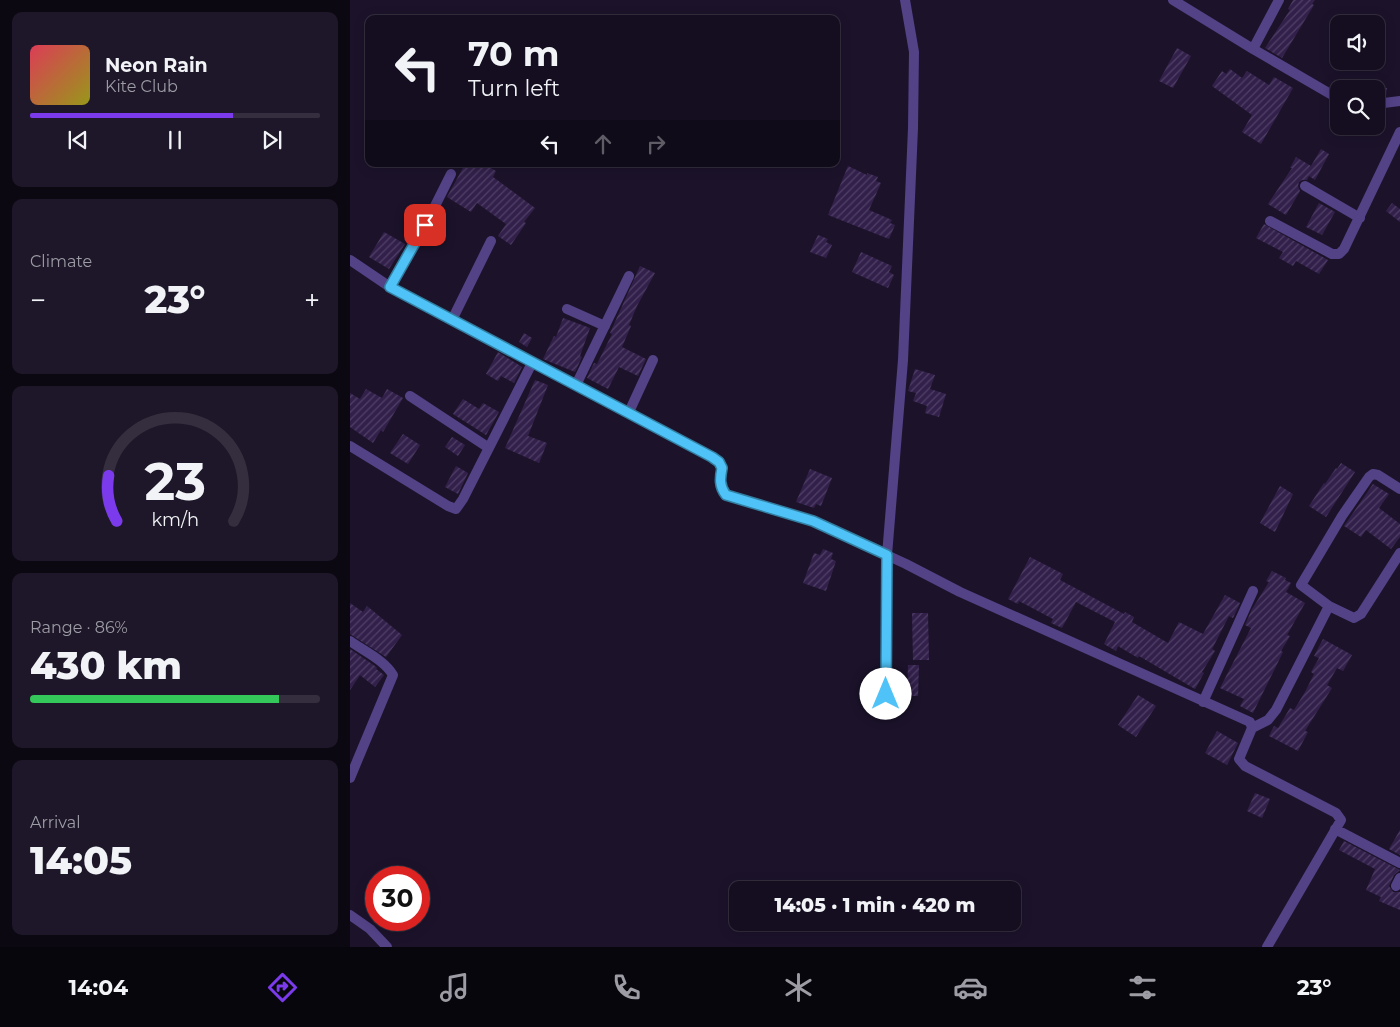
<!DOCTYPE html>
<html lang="en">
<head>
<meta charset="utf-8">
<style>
  body { margin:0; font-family:Montserrat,sans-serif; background:#1e1729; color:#f1f3f6; height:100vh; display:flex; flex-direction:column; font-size:19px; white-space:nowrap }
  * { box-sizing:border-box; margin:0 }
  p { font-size:16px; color:#9d9ca5 }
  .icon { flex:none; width:28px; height:28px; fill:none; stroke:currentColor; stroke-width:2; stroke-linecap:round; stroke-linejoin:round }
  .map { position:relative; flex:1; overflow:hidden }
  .side { display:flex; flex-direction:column; gap:12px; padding:12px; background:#0c0812; width:350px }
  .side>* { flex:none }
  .hud { position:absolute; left:15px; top:15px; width:475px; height:152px; border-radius:10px; box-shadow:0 2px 12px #0003,0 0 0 1px #342e3e; background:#150e20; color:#f1f3f6; overflow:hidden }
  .buttons { position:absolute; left:980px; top:15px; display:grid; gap:10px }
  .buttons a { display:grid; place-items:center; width:55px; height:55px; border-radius:10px; background:#150e20; box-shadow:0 2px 12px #0003,0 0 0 1px #342e3e; font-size:25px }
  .speed { position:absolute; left:15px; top:866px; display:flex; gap:10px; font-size:25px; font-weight:700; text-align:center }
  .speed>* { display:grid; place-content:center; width:65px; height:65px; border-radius:50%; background:#150e20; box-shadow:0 2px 12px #0003,0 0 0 1px #342e3e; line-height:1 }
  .speed .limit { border:8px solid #d22; background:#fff; color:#111 }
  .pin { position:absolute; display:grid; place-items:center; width:42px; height:42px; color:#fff; margin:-21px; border-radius:10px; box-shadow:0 2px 8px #0006 }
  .me { position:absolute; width:55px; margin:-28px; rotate:0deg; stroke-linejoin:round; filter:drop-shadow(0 0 4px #0008) }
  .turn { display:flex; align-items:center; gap:18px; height:105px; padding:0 20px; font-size:22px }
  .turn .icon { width:65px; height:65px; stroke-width:2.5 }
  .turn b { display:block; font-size:35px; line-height:42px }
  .lanes { display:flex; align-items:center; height:48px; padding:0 20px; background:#0003; justify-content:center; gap:25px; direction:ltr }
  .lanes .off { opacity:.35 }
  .big { font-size:38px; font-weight:800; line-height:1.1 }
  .side .widget { flex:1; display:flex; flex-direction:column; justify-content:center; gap:8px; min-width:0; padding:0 18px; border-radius:10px; background:#1e1729 }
  .side .dial { align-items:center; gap:0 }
  .dial svg { height:130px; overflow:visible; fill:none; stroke:#342e3e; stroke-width:7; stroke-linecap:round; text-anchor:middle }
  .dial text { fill:#f1f3f6; stroke:none }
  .song { display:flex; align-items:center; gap:15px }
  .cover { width:60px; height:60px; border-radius:8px; background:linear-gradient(135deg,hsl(350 70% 55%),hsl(60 70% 35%)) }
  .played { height:5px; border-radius:2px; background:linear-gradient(90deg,#7c3aed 70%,#342e3e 70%) }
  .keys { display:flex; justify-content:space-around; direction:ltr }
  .heat { display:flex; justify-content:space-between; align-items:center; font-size:28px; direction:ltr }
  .charge { height:8px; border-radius:4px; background:linear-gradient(90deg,#34c759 86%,#342e3e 0) }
  .trip { position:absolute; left:379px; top:881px; width:292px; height:50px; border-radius:10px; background:#150e20; box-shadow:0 2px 12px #0003,0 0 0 1px #342e3e; font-weight:800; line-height:50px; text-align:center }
  .tab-bar { display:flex; height:80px; justify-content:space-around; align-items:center; background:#08060d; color:#9d9ca5 }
  .tab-bar .icon { width:35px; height:35px }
  .tab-bar .selected { color:#7c3aed }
  .tab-bar b { font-size:22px; color:#f1f3f6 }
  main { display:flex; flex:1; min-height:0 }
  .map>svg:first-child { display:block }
  .building { fill:url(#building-hatch) }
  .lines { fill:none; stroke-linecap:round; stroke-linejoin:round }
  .minor { stroke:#534286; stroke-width:10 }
  .route-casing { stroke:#337fa1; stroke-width:12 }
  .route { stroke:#4fc3f7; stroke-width:9 }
</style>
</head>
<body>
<main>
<section class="side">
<div class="widget">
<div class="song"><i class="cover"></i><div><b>Neon Rain</b><p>Kite Club</p></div></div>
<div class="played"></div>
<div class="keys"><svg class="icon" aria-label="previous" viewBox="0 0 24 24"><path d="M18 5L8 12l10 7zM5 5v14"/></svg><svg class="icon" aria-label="pause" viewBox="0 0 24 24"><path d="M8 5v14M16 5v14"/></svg><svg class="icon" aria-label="next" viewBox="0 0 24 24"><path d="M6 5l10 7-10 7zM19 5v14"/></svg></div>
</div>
<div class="widget"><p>Climate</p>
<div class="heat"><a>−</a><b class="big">23°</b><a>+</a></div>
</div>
<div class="widget dial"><svg viewBox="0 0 100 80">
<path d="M14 69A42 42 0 1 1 86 69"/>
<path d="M14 69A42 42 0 0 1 9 41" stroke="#7c3aed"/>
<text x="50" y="56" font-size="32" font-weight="700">23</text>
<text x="50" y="72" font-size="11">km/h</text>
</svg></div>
<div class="widget"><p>Range · 86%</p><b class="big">430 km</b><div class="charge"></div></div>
<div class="widget"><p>Arrival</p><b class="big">14:05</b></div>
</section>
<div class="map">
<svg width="1050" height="947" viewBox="0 0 1050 947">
  <defs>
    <pattern id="building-hatch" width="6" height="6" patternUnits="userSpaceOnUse" patternTransform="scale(1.25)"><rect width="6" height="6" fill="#32204b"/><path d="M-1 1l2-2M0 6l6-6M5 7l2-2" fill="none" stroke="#504066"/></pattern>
  </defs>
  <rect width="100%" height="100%" fill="#1c132b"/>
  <path class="building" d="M 943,0 L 965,0 L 962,4 L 964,5 L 932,58 L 915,48 L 940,10 L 938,9 Z
    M 827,48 L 841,56 L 823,88 L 809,81 Z
    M 880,69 L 892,78 L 897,71 L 919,85 L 924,77 L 943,88 L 911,144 L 892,132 L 902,115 L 862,86 L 872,71 L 876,74 Z
    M 1026,87 L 1037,88 L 1036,96 L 1026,96 Z
    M 971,149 L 979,154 L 965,180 L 959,176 L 957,180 L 952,180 L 949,182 L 948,186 L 950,191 L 936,215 L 918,204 L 942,168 L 940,168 L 946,157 L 961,166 Z
    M 115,164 L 134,164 L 146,171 L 143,177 L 185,208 L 174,222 L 176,223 L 161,245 L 148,236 L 156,224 L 127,203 L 121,212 L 97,197 Z
    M 498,166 L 517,175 L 517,173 L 528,177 L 526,181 L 531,183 L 519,210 L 542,220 L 540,223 L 545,225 L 539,239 L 478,215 Z
    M 969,203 L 985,212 L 972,235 L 956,227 Z
    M 1042,203 L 1050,209 L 1050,222 L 1036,211 Z
    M 914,224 L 978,260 L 969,274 L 946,261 L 943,266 L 929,258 L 933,252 L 906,238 Z
    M 34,232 L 55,244 L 39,269 L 19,257 Z
    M 468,235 L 478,239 L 476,242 L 482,245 L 476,258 L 460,252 Z
    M 511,252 L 542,266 L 539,272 L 544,275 L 538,288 L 502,272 Z
    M 290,266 L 305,273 L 287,306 L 279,325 L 281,326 L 272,347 L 296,359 L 288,376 L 269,367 L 258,389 L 237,378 L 244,363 L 247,364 L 262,334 L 260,333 Z
    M 213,318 L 240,328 L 230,356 L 232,357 L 225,372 L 193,359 L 204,336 L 206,337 Z
    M 174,333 L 182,338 L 177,347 L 169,342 Z
    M 148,352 L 172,367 L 164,383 L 151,376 L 148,381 L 136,374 Z
    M 565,369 L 585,375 L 580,389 L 596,394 L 589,417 L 575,413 L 577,406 L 563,401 L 566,393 L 558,391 Z
    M 185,380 L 198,385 L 178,436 L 197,443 L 189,463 L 155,448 Z
    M 16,389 L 32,398 L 37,389 L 53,398 L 33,432 L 31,430 L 23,443 L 0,427 L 0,393 L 10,399 Z
    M 113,399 L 129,409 L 133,403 L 149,412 L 136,435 L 103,414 Z
    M 53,434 L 70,445 L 58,464 L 40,453 Z
    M 102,437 L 115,445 L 108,456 L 95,447 Z
    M 991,463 L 1005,472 L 976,517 L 959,506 L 974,483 L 975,484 L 986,468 L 987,469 Z
    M 106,466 L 118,473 L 108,494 L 95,487 Z
    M 460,469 L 482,478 L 471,506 L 466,504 L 464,508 L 446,502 Z
    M 1023,484 L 1039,494 L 1029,508 L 1050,524 L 1050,537 L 1041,549 L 1016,530 L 1011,537 L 994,526 Z
    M 930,486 L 943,494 L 925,532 L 910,523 Z
    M 473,549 L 483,553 L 481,559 L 486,561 L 476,591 L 453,583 L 464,553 L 470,555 Z
    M 680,557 L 713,574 L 710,580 L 774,614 L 775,612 L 784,617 L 782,622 L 818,643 L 829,622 L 853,634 L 875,595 L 890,603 L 883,618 L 879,616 L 862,649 L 865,651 L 852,672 L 854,673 L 845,689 L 789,656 L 788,658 L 768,646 L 766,651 L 754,644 L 765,622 L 726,602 L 712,628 L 701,623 L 703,619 L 669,601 L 668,604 L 658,599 Z
    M 922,571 L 936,578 L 935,580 L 941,583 L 936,592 L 955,603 L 937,635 L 940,636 L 931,651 L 933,652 L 903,713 L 890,706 L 894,699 L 870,688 L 901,628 L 895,625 L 902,609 L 919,582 L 916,581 Z
    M 0,603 L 13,612 L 17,606 L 52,635 L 36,657 L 0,634 Z
    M 562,613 L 578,613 L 579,660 L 563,660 Z
    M 973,639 L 1002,655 L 993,671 L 987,668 L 977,685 L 982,688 L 955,731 L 958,732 L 948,751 L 919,736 L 924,726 L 928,728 L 940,708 L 944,710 L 955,692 L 964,674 L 961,672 L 969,658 L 964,656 Z
    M 0,649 L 25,666 L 27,668 L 26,669 L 34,675 L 25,687 L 10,675 L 0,690 Z
    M 558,665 L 569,665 L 568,696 L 557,696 Z
    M 788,695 L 806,706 L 786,737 L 768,725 Z
    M 867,731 L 888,743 L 877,765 L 855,753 Z
    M 905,793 L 920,799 L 912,818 L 897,811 Z
    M 1050,830 L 1050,855 L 1039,849 Z
    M 994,841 L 1050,870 L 1044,875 L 1039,886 L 1043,892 L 1050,892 L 1050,910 L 1029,901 L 1031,897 L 1016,890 L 1025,869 L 989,850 Z"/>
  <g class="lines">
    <path class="minor" d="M 823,0 L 903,49 L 989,99
      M 903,49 L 929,0
      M 1026,104 L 1050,101
      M 955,186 L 1010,218
      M 920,221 L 982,254 L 989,254 L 994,249 L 1050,132
      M 0,260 L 40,287 L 362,457 L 369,462 L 372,468 C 370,478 369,486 376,495 L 463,521 L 556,564 L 610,592 L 900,722 L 902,728 L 889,759 L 895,766 L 986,813 L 991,820 L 917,947
      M 40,287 L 83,210 L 101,174
      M 217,309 L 255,326
      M 102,320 L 141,241
      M 226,385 L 279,276
      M 60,396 L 139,448
      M 279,412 L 303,360
      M 0,446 L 98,506 L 106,509 L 113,499 L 182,363
      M 979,606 L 1004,618 L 1011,614 L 1050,553
      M 0,641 C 14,651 34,660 43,675 L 0,778
      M 537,694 L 537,555 L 553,360 L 563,128 L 564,52 L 555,0
      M 853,702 L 903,591
      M 902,728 L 918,720 L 926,710 L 979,606 L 951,585 L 992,516 L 1019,477 L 1023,474 L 1028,475 L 1050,489
      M 985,829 L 1050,863
      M 1046,886 L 1050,878
      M 0,915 L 20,929 L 37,947"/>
  </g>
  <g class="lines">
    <defs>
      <path id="route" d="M 75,225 L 40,287 L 362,457 L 369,462 L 372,468 C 370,478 369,486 376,495 L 463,521 L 537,555 L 536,694"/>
    </defs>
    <use href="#route" class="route-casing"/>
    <use href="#route" class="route"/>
  </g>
</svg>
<div class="buttons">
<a><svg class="icon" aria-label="sound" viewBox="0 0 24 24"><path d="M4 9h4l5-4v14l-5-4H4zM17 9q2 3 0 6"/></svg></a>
<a><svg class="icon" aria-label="search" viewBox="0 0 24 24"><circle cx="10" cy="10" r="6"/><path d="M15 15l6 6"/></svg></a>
</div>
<div class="speed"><div class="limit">30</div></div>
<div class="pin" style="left:75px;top:225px;background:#d93025"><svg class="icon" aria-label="arrive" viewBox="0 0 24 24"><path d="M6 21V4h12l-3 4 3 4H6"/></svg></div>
<svg class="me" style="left:536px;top:694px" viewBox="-20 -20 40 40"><circle r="19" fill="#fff"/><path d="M0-13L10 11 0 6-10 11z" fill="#4fc3f7"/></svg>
<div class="trip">14:05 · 1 min · 420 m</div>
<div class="hud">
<div class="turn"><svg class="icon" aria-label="left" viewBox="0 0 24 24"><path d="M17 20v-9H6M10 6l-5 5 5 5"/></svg><div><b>70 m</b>Turn left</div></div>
<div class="lanes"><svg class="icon" aria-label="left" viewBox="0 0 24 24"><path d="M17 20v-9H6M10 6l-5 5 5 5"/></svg><svg class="icon off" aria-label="ahead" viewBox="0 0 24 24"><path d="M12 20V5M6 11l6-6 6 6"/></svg><svg class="icon off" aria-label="right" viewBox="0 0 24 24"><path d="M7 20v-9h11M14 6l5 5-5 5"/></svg></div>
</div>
</div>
</main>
<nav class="tab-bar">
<b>14:04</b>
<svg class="icon selected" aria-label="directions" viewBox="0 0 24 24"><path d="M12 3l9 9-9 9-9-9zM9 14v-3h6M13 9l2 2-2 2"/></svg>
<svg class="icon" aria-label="music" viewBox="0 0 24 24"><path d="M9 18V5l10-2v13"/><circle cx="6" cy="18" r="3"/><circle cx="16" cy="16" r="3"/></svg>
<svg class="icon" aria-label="phone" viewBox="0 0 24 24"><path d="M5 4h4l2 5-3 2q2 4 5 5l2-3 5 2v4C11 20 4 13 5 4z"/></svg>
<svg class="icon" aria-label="climate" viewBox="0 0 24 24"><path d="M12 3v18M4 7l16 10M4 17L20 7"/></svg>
<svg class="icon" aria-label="car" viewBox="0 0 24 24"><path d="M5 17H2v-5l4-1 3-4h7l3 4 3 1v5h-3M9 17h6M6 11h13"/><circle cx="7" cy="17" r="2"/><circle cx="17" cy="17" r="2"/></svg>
<svg class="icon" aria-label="filters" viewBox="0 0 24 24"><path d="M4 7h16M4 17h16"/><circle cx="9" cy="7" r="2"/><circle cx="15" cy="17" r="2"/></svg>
<b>23°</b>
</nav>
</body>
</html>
